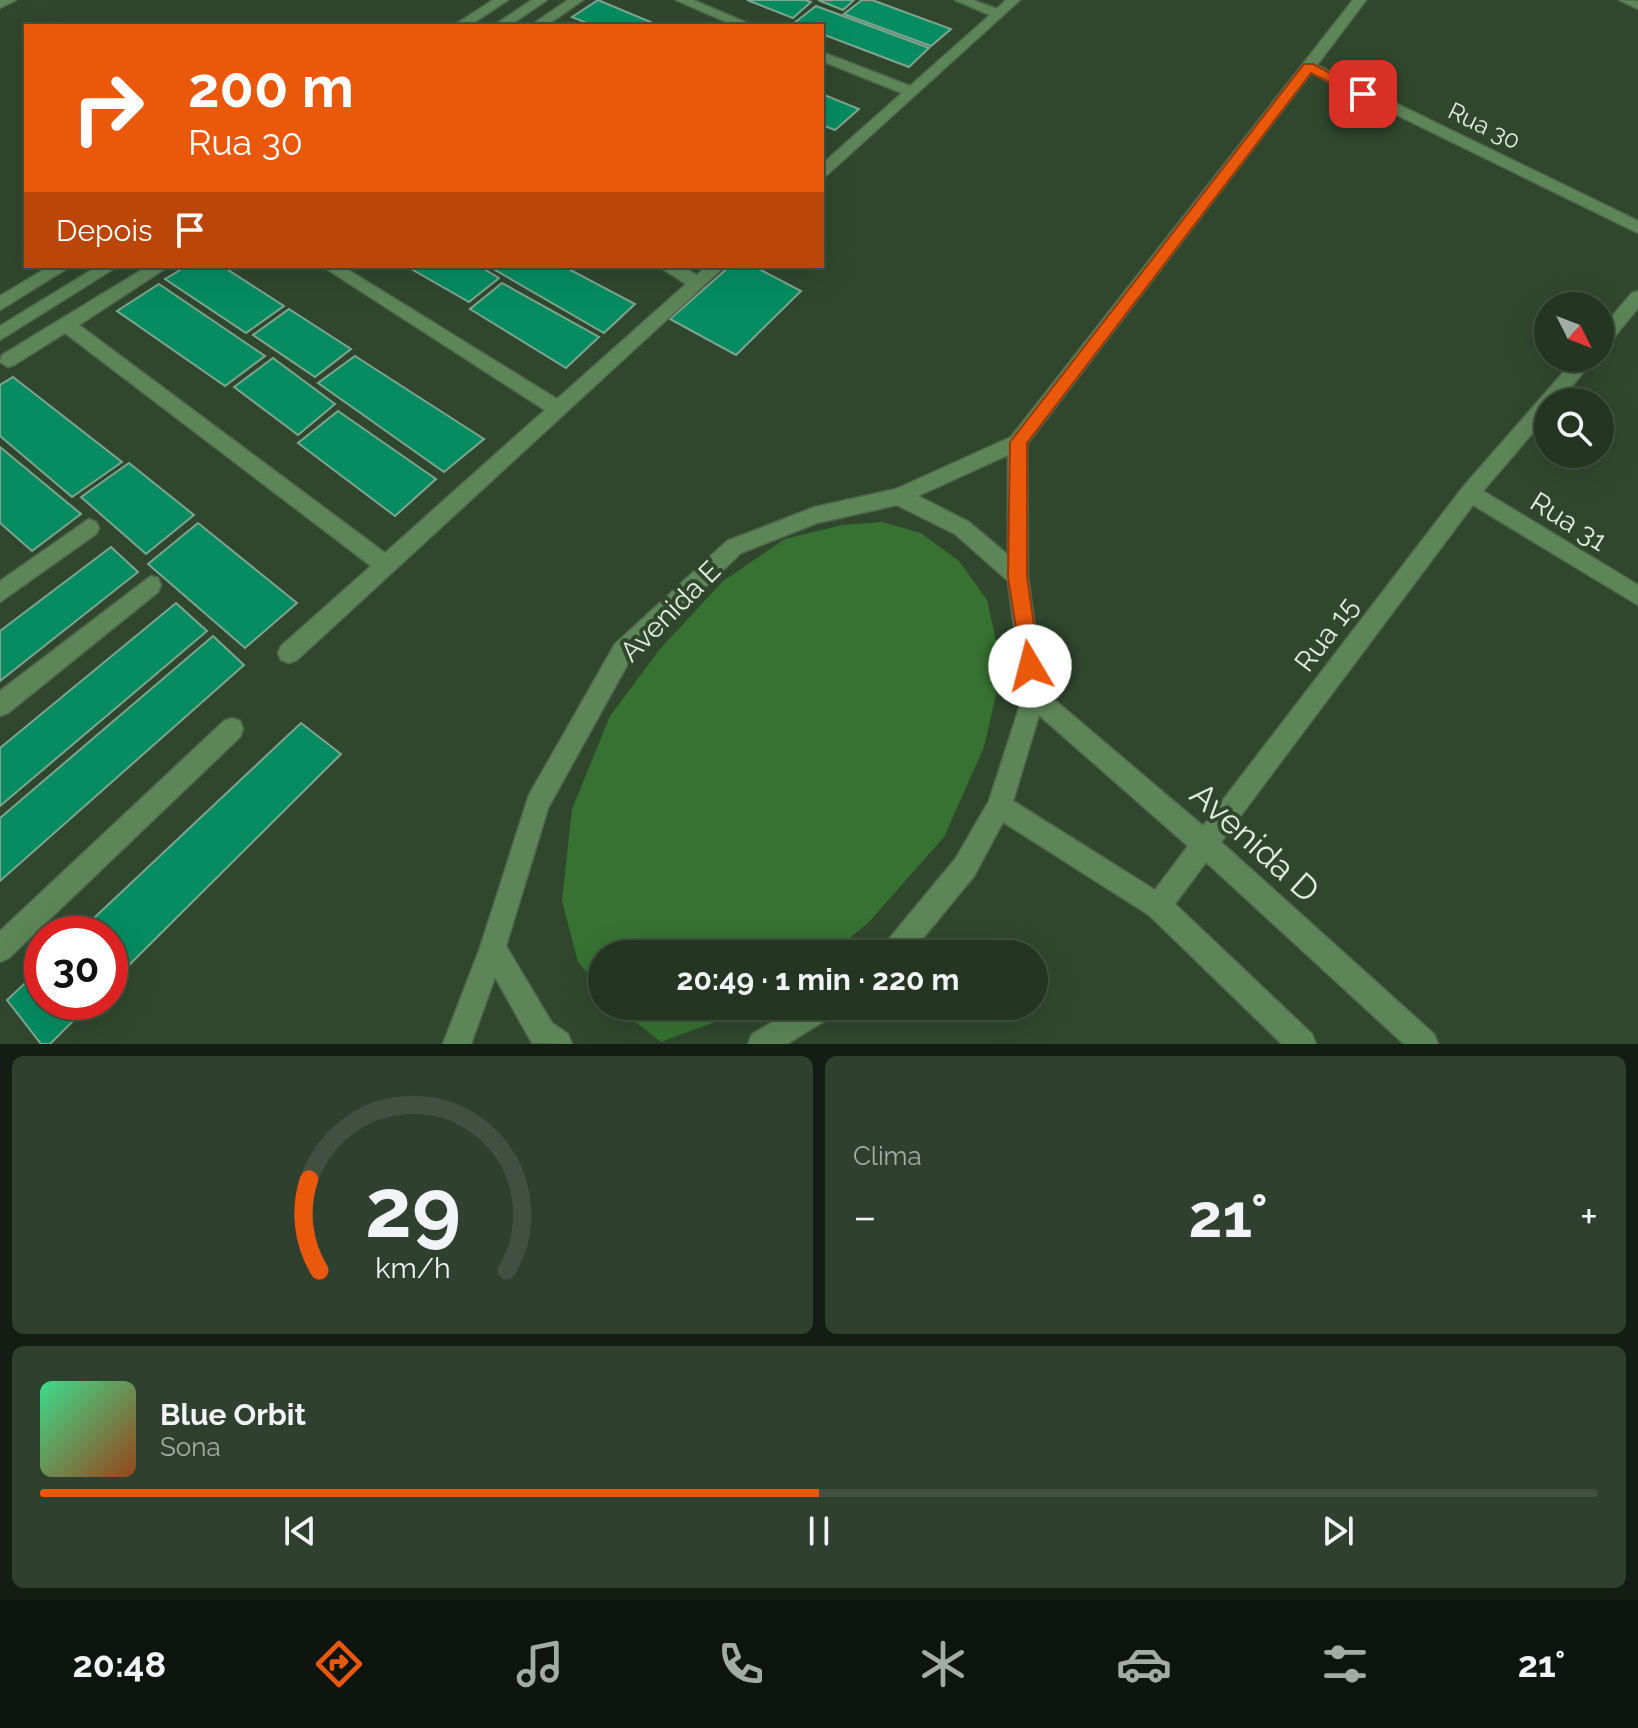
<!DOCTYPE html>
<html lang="pt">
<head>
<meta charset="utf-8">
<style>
  body { margin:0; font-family:Raleway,sans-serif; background:#30402f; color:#f1f3f6; height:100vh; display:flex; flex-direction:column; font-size:30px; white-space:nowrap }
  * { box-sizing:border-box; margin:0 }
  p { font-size:26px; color:#a3aba5 }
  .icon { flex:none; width:44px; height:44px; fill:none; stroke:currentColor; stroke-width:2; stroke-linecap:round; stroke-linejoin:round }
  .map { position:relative; height:1044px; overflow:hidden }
  .sheet { display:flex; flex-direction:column; gap:12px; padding:12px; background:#141d13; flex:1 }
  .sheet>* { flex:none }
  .guide { position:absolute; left:24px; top:24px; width:800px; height:244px; border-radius:0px; box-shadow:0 8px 32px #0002,0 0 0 2px #415040; background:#ea580c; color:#fff; overflow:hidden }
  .needle { width:52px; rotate:132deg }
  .buttons { position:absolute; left:1534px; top:292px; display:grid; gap:16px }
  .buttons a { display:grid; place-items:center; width:80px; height:80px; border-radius:50%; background:#243522; box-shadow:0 8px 32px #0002,0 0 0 2px #415040; font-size:40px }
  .speed { position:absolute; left:24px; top:916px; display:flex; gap:16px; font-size:40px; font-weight:700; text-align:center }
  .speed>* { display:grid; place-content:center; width:104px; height:104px; border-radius:50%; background:#243522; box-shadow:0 8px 32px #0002,0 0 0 2px #415040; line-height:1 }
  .speed .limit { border:12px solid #d22; background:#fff; color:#111 }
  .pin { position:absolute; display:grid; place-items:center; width:68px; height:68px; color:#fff; margin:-34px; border-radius:16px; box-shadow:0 4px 12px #0006 }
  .me { position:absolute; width:88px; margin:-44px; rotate:352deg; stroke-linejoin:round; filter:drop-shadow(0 0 6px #0008) }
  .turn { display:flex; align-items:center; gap:28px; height:168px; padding:0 32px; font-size:36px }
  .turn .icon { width:104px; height:104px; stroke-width:2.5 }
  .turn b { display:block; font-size:56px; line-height:68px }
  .then { display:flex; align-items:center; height:76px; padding:0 32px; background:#0003; gap:16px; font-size:30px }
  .big { font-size:60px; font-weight:700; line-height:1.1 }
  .sheet .tile { flex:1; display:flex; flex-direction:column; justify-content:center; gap:12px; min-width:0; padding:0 28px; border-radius:12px; background:#30402f }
  .sheet .dial { align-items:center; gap:0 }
  .dial svg { height:208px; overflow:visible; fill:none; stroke:#415040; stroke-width:7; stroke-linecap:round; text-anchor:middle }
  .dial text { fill:#f1f3f6; stroke:none }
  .song { display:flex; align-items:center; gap:24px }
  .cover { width:96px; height:96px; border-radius:12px; background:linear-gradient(135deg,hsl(150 70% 55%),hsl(20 70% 35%)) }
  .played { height:8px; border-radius:4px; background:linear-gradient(90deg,#ea580c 50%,#415040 50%) }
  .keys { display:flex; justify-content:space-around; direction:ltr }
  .heat { display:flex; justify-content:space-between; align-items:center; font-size:44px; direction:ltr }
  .sheet .tiles { flex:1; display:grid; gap:12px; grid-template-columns:1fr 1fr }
  .tile:last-child { grid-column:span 2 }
  .trip { position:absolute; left:588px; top:940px; width:460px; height:80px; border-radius:40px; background:#243522; box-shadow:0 8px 32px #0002,0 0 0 2px #415040; font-weight:700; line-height:80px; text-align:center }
  .dock { display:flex; height:128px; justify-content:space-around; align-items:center; background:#0e150e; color:#a3aba5 }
  .dock .icon { width:56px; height:56px }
  .dock .on { color:#ea580c }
  .dock b { font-size:36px; color:#f1f3f6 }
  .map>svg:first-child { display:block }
  .green { fill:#377232 }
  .building { fill:#068c60; stroke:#7da590; stroke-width:2 }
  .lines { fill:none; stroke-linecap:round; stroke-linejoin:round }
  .minor-casing { stroke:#50654d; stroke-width:3 }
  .minor { fill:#5d8658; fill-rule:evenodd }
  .route { fill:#ea580c; stroke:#983908; stroke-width:2 }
  .labels { text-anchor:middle; stroke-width:8; stroke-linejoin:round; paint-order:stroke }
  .far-street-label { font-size:24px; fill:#dfeedd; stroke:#30472d }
  .street-label { font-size:28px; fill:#dfeedd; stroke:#30472d }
  .near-street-label { font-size:34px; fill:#dfeedd; stroke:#30472d }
</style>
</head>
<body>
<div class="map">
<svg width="1638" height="1044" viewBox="0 0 1638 1044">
  <rect width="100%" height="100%" fill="#30472d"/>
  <path class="green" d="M 882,522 L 921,533 L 959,561 L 987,600 L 1002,668 L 984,747 L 944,837 L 868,923 L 830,954 L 602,954 L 602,991 L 578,962 L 562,901 L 572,809 L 610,716 L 660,649 L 723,581 L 785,539 L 842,525 Z
    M 615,1006 L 757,1006 L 661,1042 Z"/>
  <path class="building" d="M 598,0 L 660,26 L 594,26 L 572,17 Z
    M 747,0 L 805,0 L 811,2 L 793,18 Z
    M 818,0 L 854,0 L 843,10 Z
    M 862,0 L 872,0 L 951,29 L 931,46 L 844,14 Z
    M 816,6 L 929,48 L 909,67 L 822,34 L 822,26 L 794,23 Z
    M 822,94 L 859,109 L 835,130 L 822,125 Z
    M 187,266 L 222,266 L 284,306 L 246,333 L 165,279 Z
    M 406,266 L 479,266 L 499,278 L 469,302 Z
    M 488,266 L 563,266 L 635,304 L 604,333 Z
    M 730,266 L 753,266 L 801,291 L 736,355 L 670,319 Z
    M 502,283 L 599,337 L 566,368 L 470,309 Z
    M 159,284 L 265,356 L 225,386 L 117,311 Z
    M 289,309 L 351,349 L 315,377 L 253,335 Z
    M 355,356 L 484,439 L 444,472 L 318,383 Z
    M 273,358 L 335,404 L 298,435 L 234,387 Z
    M 13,377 L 122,462 L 72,497 L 0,436 L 0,385 Z
    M 338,411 L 436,479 L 395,516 L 298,443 Z
    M 0,447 L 81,514 L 32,551 L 0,523 Z
    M 129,463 L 194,515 L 146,554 L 81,497 Z
    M 198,523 L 297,603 L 245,648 L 148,564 Z
    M 111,547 L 138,572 L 0,681 L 0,631 Z
    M 176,603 L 207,631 L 0,806 L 0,748 Z
    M 213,636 L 244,665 L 0,881 L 0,818 Z
    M 301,723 L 341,754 L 110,984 L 110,934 L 77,934 Z
    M 42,967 L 42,1002 L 92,1002 L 50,1044 L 41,1044 L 7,1000 Z"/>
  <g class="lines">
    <defs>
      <path id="minor" d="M 0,0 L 16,0 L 0,8 Z
        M 493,0 L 508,0 L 469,26 L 453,26 Z
        M 532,0 L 547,0 L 509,26 L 493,26 Z
        M 568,0 L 583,0 L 546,26 L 530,26 Z
        M 676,0 L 693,0 L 754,26 L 735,26 Z
        M 955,0 L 973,0 L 997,9 L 1006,0 L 1020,0 L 827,175 L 822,177 L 822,164 L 902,93 L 822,61 L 822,52 L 910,86 L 990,15 Z
        M 1353,0 L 1366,0 L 1317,65 L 1638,221 L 1638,233 L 1311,73 L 1027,444 L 1028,577 L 1044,691 L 1203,826 L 1463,487 L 1576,358 L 1595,358 L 1559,402 L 1548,402 L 1548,415 L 1483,491 L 1638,585 L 1638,605 L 1473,505 L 1221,842 L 1434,1034 L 1438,1044 L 1404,1044 L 1206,862 L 1175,904 L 1312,1034 L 1316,1044 L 1282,1044 L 1149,915 L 1003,822 L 974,876 L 910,954 L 880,954 L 884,945 L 956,858 L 989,801 L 1023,696 L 1008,581 L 955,534 L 897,505 L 817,523 L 741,553 L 631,658 L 548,808 L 506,946 L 552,1023 L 568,1034 L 572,1044 L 532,1043 L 495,977 L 471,1044 L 443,1044 L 480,948 L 529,795 L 615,644 L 727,541 L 815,507 L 896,489 L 1011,437 ZM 1008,455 L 1008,555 L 969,522 L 918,496 ZM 1039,715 L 1188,846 L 1155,890 L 1013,801 Z
        M 1619,0 L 1638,1 L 1638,9 Z
        M 50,266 L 71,266 L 0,310 L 0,296 Z
        M 98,266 L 118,266 L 0,340 L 0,326 Z
        M 148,266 L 169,266 L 79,325 L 385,553 L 545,410 L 322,266 L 342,266 L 557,399 L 686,284 L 658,266 L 680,266 L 697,275 L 707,266 L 725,266 L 297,660 L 289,663 L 281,660 L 278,653 L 281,646 L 371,566 L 65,333 L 14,365 L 8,367 L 0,362 L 2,355 Z
        M 1638,291 L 1638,308 L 1606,347 L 1600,349 L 1600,330 L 1632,293 Z
        M 89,519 L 96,522 L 99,528 L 96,534 L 0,602 L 0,581 Z
        M 151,576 L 158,578 L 161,585 L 158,592 L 8,713 L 0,716 L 0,691 Z
        M 232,718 L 240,721 L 243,729 L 240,737 L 9,958 L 0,962 L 0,931 L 224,721 Z
        M 800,1006 L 838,1006 L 834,1015 L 787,1044 L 748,1044 L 752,1034 Z"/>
    </defs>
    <use href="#minor" class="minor-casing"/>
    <use href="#minor" class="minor"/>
  </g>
  <path class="route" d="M 1304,64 L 1313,64 L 1370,94 L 1359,97 L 1311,73 L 1027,443 L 1027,577 L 1040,666 L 1037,673 L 1030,676 L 1023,673 L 1008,577 L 1010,442 Z"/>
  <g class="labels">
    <g class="far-street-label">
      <text transform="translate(1484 126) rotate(26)" y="8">Rua 30</text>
    </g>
    <g class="street-label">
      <text transform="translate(1569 521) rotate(32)" y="10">Rua 31</text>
      <text transform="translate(670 611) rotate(-45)" y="10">Avenida E</text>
      <text transform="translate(1326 634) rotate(-53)" y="10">Rua 15</text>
    </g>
    <g class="near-street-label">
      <text transform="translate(1255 842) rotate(42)" y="12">Avenida D</text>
    </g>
  </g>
</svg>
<div class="buttons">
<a><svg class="needle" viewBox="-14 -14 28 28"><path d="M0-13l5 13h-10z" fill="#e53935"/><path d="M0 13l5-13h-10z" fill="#a3aba5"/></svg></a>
<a><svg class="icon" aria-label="search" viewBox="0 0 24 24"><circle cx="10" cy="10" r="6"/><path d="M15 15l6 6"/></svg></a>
</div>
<div class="speed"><div class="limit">30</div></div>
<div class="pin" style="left:1363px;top:94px;background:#d93025"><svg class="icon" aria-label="arrive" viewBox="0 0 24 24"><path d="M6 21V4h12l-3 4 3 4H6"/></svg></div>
<svg class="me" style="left:1030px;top:666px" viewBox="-20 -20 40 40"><circle r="19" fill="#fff"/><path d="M0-13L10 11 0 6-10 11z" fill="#ea580c"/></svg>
<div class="trip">20:49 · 1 min · 220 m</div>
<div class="guide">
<div class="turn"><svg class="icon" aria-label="right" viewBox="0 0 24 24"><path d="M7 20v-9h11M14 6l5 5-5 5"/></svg><div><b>200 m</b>Rua 30</div></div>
<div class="then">Depois<svg class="icon" aria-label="arrive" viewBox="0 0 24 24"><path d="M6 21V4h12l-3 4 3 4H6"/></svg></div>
</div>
</div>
<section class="sheet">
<div class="tiles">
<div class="tile dial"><svg viewBox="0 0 100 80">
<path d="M14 69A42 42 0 1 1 86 69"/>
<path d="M14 69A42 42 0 0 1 10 34" stroke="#ea580c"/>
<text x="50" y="56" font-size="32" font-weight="700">29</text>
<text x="50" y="72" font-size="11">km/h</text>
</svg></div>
<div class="tile"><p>Clima</p>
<div class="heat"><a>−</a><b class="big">21°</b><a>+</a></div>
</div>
<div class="tile">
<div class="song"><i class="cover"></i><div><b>Blue Orbit</b><p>Sona</p></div></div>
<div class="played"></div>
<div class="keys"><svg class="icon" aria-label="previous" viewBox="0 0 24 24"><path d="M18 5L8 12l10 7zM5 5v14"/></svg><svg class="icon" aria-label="pause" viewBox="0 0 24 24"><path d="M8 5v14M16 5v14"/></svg><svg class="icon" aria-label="next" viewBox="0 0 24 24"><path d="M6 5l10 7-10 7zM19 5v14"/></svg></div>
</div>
</div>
</section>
<nav class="dock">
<b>20:48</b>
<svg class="icon on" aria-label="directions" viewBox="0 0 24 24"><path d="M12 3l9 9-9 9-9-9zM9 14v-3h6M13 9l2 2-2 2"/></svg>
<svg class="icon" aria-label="music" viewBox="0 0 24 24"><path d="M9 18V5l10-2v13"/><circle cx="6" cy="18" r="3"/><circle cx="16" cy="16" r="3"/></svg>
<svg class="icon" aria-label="phone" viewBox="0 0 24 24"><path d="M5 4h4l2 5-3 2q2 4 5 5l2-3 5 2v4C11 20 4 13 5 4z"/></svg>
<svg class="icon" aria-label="climate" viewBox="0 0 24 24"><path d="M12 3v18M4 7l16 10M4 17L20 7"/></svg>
<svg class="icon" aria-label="car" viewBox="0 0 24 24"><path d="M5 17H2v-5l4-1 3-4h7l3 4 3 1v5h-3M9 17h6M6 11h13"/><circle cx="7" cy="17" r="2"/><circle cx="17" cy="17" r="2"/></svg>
<svg class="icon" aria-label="filters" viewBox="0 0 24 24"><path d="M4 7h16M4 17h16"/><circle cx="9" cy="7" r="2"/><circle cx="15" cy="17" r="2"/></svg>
<b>21°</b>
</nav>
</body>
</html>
